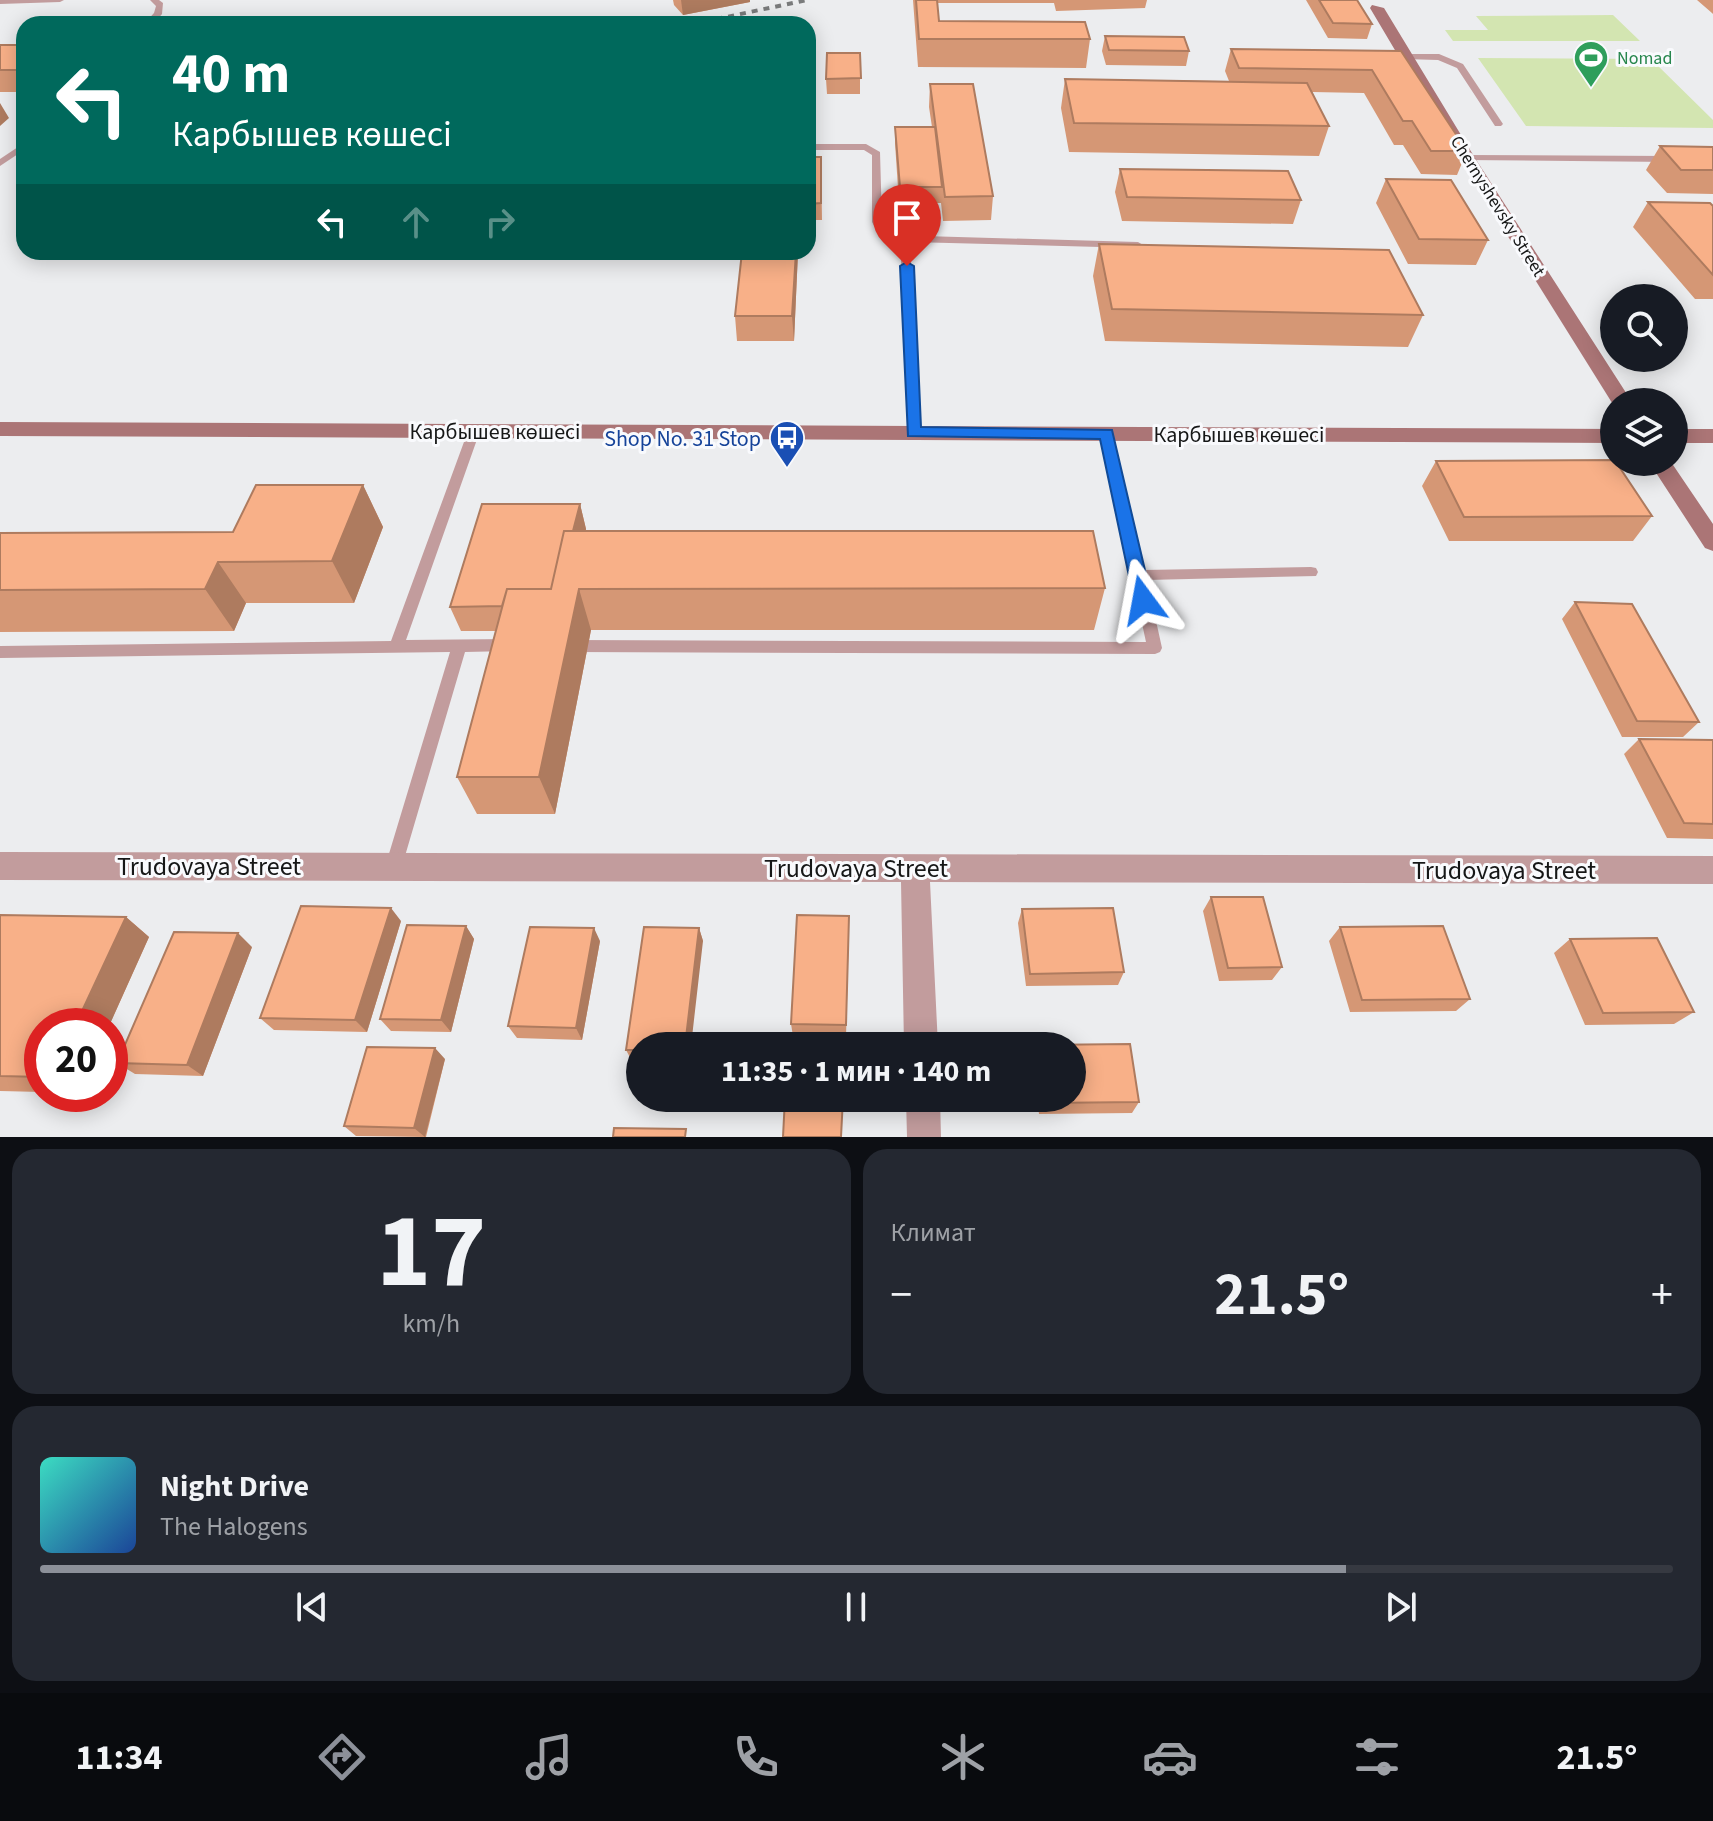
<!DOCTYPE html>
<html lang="ru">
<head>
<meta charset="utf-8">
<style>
  body { margin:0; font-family:"Source Sans 3",sans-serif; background:#242831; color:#f1f3f6; height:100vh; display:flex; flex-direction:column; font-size:30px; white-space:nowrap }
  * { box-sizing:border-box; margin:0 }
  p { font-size:26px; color:#9ea1a6 }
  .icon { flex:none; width:44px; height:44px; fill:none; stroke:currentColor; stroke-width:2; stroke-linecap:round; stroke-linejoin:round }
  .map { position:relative; height:1137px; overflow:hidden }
  .panel { display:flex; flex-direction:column; gap:12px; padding:12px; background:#0d0f14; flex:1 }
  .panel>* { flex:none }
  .hud { position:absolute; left:16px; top:16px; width:800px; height:244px; border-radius:24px; box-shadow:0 4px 20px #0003; background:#00695c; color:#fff; overflow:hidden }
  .buttons { position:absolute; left:1600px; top:284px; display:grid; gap:16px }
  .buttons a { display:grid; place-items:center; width:88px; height:88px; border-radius:50%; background:#171b24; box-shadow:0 4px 20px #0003; font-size:40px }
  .speed { position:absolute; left:24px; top:1008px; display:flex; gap:16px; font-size:40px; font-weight:700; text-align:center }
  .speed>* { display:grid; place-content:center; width:104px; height:104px; border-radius:50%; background:#171b24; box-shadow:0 4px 20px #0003; line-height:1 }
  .speed .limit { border:12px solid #d22; background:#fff; color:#111 }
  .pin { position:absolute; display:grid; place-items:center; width:68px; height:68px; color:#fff; margin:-82px -34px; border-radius:50% 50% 50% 0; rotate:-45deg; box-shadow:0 0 8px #0007 }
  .pin .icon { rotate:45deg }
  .me { position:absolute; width:88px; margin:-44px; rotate:347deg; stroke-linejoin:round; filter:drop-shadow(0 0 6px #0008) }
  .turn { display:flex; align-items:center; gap:28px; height:168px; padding:0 24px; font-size:36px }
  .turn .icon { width:104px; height:104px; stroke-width:2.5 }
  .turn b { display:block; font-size:56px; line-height:68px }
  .lanes { display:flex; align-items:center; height:76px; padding:0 24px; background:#0003; justify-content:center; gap:40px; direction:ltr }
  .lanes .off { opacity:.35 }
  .big { font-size:60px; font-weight:700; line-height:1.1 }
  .panel .tile { flex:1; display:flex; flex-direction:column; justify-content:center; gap:12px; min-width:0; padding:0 28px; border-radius:24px; background:#242831 }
  .panel .dial { align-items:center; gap:0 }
  .dial b { font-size:104px; line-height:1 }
  .song { display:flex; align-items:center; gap:24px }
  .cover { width:96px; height:96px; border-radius:12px; background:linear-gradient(135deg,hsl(170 70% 55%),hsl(220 70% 35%)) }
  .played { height:8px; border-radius:4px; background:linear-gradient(90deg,#8c9099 80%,#363941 80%) }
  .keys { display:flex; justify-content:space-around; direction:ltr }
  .heat { display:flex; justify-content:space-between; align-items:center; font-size:44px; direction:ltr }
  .panel .tiles { flex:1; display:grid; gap:12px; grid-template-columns:1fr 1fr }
  .tile:last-child { grid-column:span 2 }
  .trip { position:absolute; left:626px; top:1032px; width:460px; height:80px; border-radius:40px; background:#171b24; box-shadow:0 4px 20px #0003; font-weight:700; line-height:80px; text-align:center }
  .tabs { display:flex; height:128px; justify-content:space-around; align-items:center; background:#090b0e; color:#9ea1a6 }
  .tabs .icon { width:56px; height:56px }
  .tabs .current { color:#8c9099 }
  .tabs b { font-size:36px; color:#f1f3f6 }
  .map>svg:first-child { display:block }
  .green { fill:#d3e5b1 }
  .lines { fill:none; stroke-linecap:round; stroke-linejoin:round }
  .lane { fill:#c29c9d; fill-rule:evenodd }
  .street { fill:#c29c9d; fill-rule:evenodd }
  .secondary { fill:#ab7576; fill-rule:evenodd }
  .rail { stroke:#7a7b7c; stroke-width:4; stroke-dasharray:6 6; stroke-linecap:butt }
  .wall { fill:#d59775 }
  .shaded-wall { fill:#ae7b5f }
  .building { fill:#f8b088; stroke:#ae7b5f; stroke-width:2 }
  .route { fill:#1a73e8; stroke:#114b97; stroke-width:2 }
  .labels { text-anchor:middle; stroke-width:6; stroke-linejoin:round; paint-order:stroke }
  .far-leisure-label { font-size:18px; fill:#27864d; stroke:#f9fafd; text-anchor:start }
  .far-street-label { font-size:18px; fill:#161717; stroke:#f9fafd }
  .street-label { font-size:22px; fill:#161717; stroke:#f9fafd }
  .transit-label { font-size:22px; fill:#164399; stroke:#f9fafd; text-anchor:end }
  .near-street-label { font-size:26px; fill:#161717; stroke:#f9fafd }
</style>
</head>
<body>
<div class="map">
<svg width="1713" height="1137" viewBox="0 0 1713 1137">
  <rect width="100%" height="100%" fill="#ecedef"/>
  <path class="green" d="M 1613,15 L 1640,41 L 1453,41 L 1445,30 L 1488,30 L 1476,16 Z
    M 1478,58 L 1651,59 L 1713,120 L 1713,128 L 1526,126 Z"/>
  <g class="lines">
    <path class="lane" d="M 0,0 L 64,0 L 60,2 L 0,4 Z
      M 150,0 L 159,0 L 163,3 L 162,14 L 153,24 L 144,24 L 154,13 L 156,6 Z
      M 1407,54 L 1439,54 L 1463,64 L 1503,124 L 1501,126 L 1495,126 L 1457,68 L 1438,60 L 1404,59 L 1404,55 Z
      M 24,143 L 24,150 L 0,166 L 0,159 Z
      M 808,144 L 866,144 L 880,152 L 882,222 L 889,235 L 1138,242 L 1143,245 L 1138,248 L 910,242 L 920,433 L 918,436 L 910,436 L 900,241 L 882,240 L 872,222 L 872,155 L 864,150 L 808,150 Z
      M 1467,155 L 1670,156 L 1675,159 L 1670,162 L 1464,160 L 1464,156 Z
      M 474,427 L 480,431 L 406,640 L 510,639 L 515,641 L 517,645 L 515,649 L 510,651 L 465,652 L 400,873 L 394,875 L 388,873 L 385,867 L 450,652 L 0,658 L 0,646 L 391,641 L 468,431 Z
      M 1107,429 L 1113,433 L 1144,570 L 1311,567 L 1316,568 L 1318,572 L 1316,576 L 1147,580 L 1162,648 L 1160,652 L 1155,654 L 571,652 L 566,650 L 564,646 L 566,642 L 571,640 L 1146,642 L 1101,433 Z"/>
    <path class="street" d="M 0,852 L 1713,856 L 1713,884 L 930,882 L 938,1046 L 904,1046 L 901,882 L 0,880 Z
      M 906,1098 L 940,1098 L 941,1137 L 907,1137 Z"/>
    <path class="secondary" d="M 1372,5 L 1384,8 L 1475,158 L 1632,402 L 1614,402 L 1614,406 L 1459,158 L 1370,8 Z
      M 0,422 L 1614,429 L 1614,443 L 0,436 Z
      M 1674,429 L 1713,429 L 1713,443 L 1674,443 Z
      M 1649,462 L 1671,462 L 1713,524 L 1713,551 L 1705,548 Z"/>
    <path class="rail" d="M 693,24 L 807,0"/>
  </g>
  <path class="wall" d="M 673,0 L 750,0 L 750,2 L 683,15 L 674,5 Z
    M 913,0 L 1147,0 L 1145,8 L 1056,11 L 1054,3 L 937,3 L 939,21 L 1090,39 L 1086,68 L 918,67 Z
    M 1306,0 L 1357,0 L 1372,24 L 1367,39 L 1328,38 Z
    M 1697,0 L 1713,0 L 1713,14 L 1712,13 Z
    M 1105,36 L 1189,51 L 1186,66 L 1106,65 L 1102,51 Z
    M 0,45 L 24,45 L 24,92 L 0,92 Z
    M 1231,49 L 1401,51 L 1467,151 L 1457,175 L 1421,174 L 1403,145 L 1394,145 L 1364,93 L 1312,92 L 1329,126 L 1319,156 L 1069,152 L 1061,108 L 1065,79 L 1229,81 L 1225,71 Z
    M 860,53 L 860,94 L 827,94 L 826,79 Z
    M 930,84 L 993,196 L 991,220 L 943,221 L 941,203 L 899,203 L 895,143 L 895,127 L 932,127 L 929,107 Z
    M 1660,146 L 1713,147 L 1713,194 L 1667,193 L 1646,170 Z
    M 808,157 L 821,157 L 822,220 L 808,220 Z
    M 1120,169 L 1301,200 L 1293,224 L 1122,221 L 1115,192 Z
    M 1386,179 L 1488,240 L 1476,265 L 1408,264 L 1376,203 Z
    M 1648,202 L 1713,206 L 1713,299 L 1695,299 L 1633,227 Z
    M 1099,244 L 1423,315 L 1408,347 L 1105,341 L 1093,276 Z
    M 798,252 L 794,341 L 737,341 L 735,316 Z
    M 1436,461 L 1652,516 L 1633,541 L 1449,541 L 1422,486 Z
    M 363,485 L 383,527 L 354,603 L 246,603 L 234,631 L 0,632 L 0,533 L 233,532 Z
    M 580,504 L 586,529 L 586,531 L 1105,588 L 1094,630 L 591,630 L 555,814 L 477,814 L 457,777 L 496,631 L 461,631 L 450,607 Z
    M 1575,602 L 1699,722 L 1683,737 L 1622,737 L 1562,619 Z
    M 1639,739 L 1713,740 L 1713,839 L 1667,838 L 1624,754 Z
    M 1211,897 L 1282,967 L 1272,980 L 1219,981 L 1203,911 Z
    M 1022,909 L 1124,972 L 1118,985 L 1026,986 L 1018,923 Z
    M 0,915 L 126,917 L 149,937 L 109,1026 L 42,1026 L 42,1092 L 0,1091 Z
    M 401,921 L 367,1032 L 274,1030 L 260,1018 Z
    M 466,926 L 474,939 L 451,1032 L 391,1031 L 380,1019 Z
    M 1340,927 L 1470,999 L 1456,1011 L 1350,1012 L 1329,941 Z
    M 699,928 L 703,941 L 640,1046 L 640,1062 L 632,1061 L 626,1050 Z
    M 849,930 L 846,1037 L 793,1036 L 791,1024 Z
    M 1570,939 L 1694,1012 L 1674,1024 L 1585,1025 L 1554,953 Z
    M 600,941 L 582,1040 L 517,1038 L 508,1026 Z
    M 252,947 L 203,1076 L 135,1074 L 117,1063 Z
    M 445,1059 L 426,1137 L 356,1136 L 344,1126 Z
    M 1037,1098 L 1072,1098 L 1139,1102 L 1132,1113 L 1039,1114 Z"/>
  <path class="shaded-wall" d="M 681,0 L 750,0 L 750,2 L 683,15 Z
    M 0,103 L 9,118 L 0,126 Z
    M 796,252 L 798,252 L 794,341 L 792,316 Z
    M 363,485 L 383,527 L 354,603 L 332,561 Z
    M 580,504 L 586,529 L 564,630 L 556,606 Z
    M 218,562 L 246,603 L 234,631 L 205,589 Z
    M 579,589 L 591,630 L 555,814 L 539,777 Z
    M 391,908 L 401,921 L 367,1032 L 355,1020 Z
    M 126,917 L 149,937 L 109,1026 L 75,1026 Z
    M 466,926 L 474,939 L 451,1032 L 441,1020 Z
    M 594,928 L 600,941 L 582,1040 L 576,1028 Z
    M 699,928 L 703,941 L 691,1046 L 685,1046 Z
    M 238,933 L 252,947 L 203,1076 L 187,1065 Z
    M 435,1048 L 445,1059 L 425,1137 L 414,1128 Z"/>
  <path class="building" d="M 916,0 L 937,0 L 939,21 L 1085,22 L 1090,39 L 919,39 Z
    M 1319,0 L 1357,0 L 1372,24 L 1333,23 Z
    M 1105,36 L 1184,37 L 1189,51 L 1109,50 Z
    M 0,45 L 24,45 L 24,68 L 23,70 L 0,70 Z
    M 1231,49 L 1401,51 L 1467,151 L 1431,151 L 1412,121 L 1403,121 L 1372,70 L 1239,68 Z
    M 827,53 L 860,53 L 861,78 L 826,79 Z
    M 1065,79 L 1307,83 L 1329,126 L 1074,123 Z
    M 930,84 L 973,84 L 993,196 L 945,197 Z
    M 895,127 L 935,127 L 942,187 L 900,187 Z
    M 1660,146 L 1713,147 L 1713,170 L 1681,170 Z
    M 808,157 L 821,157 L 821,203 L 808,204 Z
    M 1120,169 L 1288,171 L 1301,200 L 1127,197 Z
    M 1386,179 L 1451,180 L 1488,240 L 1419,239 Z
    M 1648,202 L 1710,203 L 1713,206 L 1713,275 Z
    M 1099,244 L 1389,250 L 1423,315 L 1112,309 Z
    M 742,252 L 796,252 L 792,316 L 735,316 Z
    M 1614,460 L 1614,462 L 1616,462 L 1652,516 L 1464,517 L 1436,461 Z
    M 256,485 L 363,485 L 332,561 L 218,562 L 205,589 L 0,590 L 0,533 L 233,532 Z
    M 482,504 L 580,504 L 573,531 L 564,531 L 551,589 L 507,589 L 502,606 L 450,607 Z
    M 564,531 L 1093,531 L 1105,588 L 579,589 L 539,777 L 457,777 L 507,589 L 551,589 Z
    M 1575,602 L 1632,604 L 1699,722 L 1637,721 Z
    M 1639,739 L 1713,740 L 1713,824 L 1684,823 Z
    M 1211,897 L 1263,897 L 1282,967 L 1228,968 Z
    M 301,906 L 391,908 L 355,1020 L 260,1018 Z
    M 1113,908 L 1124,972 L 1030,974 L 1022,909 Z
    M 0,915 L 126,917 L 75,1026 L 42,1026 L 42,1077 L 0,1076 Z
    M 797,915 L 849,916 L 846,1025 L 791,1024 Z
    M 407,925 L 466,926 L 441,1020 L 380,1019 Z
    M 1443,926 L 1470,999 L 1362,1000 L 1340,927 Z
    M 530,927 L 594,928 L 576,1028 L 508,1026 Z
    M 644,927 L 699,928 L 685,1046 L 640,1046 L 640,1050 L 626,1050 Z
    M 174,932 L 238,933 L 187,1065 L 117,1063 Z
    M 1657,938 L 1694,1012 L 1603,1013 L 1570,939 Z
    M 1130,1044 L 1139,1102 L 1043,1103 L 1043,1098 L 1072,1098 L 1072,1046 L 1037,1045 Z
    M 367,1047 L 435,1048 L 414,1128 L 344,1126 Z
    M 785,1098 L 843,1098 L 841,1137 L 783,1137 Z
    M 614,1128 L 686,1129 L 685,1137 L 613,1137 Z"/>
  <path class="route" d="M 907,262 L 914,266 L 921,427 L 1112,430 L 1152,600 L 1150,605 L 1136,605 L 1134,600 L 1100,439 L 908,436 L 900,266 Z"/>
  <defs>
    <symbol id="stadium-pin" viewBox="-11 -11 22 30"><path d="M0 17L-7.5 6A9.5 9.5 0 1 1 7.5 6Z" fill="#2e9e5b" stroke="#f9fafd"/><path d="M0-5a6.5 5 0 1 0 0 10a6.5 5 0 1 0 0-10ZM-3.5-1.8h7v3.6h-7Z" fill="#fff"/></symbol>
    <symbol id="bus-pin" viewBox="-11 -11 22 30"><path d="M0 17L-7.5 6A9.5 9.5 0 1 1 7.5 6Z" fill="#1a4fb4" stroke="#f9fafd"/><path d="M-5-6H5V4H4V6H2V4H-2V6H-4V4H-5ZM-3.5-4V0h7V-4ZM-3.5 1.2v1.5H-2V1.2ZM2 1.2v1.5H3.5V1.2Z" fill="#fff"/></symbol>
  </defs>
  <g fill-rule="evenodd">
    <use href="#stadium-pin" x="1571" y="38" width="40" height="54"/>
    <use href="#bus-pin" x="767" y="418" width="40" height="54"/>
  </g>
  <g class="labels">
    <g class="far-leisure-label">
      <text x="1617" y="64">Nomad</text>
    </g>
    <g class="far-street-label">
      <text transform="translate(1498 206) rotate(58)" y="6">Chernyshevsky Street</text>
    </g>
    <g class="street-label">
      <text x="495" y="439">Карбышев көшесі</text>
      <text x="1239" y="442">Карбышев көшесі</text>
    </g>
    <g class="transit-label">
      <text x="761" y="446">Shop No. 31 Stop</text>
    </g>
    <g class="near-street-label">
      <text x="209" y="875">Trudovaya Street</text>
      <text x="856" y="877">Trudovaya Street</text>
      <text x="1504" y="879">Trudovaya Street</text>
    </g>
  </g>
</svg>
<div class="buttons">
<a><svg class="icon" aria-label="search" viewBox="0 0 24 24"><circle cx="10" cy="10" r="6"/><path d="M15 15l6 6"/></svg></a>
<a><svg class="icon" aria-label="layers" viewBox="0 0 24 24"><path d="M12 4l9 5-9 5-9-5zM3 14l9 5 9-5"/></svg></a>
</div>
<div class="speed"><div class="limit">20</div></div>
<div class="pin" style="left:907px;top:266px;background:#d93025"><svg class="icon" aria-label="arrive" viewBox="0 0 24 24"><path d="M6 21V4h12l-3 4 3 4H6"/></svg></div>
<svg class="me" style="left:1143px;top:600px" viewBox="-20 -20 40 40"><path d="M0-17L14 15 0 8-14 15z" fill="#1a73e8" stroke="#fff" stroke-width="4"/></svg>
<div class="trip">11:35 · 1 мин · 140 m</div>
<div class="hud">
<div class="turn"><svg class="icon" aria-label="left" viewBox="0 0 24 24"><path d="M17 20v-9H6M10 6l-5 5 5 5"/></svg><div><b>40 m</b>Карбышев көшесі</div></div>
<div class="lanes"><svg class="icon" aria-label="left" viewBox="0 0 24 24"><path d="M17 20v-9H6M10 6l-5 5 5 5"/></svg><svg class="icon off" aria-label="ahead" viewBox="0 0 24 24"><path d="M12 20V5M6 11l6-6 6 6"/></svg><svg class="icon off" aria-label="right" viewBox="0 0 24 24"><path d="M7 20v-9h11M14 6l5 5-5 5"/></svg></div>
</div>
</div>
<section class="panel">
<div class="tiles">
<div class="tile dial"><b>17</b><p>km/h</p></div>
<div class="tile"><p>Климат</p>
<div class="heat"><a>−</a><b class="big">21.5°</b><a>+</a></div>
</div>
<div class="tile">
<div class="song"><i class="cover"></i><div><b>Night Drive</b><p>The Halogens</p></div></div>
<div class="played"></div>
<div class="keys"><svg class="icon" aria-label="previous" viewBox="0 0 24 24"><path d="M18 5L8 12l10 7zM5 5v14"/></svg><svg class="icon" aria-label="pause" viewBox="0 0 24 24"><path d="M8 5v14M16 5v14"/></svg><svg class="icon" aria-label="next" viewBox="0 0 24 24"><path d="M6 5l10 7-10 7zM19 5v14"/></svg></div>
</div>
</div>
</section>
<nav class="tabs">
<b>11:34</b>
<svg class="icon current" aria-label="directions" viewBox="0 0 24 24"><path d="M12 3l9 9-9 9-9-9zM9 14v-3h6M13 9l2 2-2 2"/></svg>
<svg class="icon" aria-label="music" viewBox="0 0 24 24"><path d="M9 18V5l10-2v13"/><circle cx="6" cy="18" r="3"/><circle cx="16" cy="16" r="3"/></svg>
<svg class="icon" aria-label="phone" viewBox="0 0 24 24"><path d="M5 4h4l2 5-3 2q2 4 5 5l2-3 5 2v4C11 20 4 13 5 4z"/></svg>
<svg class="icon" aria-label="climate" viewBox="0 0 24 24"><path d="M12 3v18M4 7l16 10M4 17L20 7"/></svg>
<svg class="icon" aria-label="car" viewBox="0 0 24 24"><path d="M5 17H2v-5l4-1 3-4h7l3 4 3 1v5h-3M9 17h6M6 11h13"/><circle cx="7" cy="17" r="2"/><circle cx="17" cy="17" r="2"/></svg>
<svg class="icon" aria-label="filters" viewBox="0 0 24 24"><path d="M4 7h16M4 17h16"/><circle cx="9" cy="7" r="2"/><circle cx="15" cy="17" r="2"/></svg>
<b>21.5°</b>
</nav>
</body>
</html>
